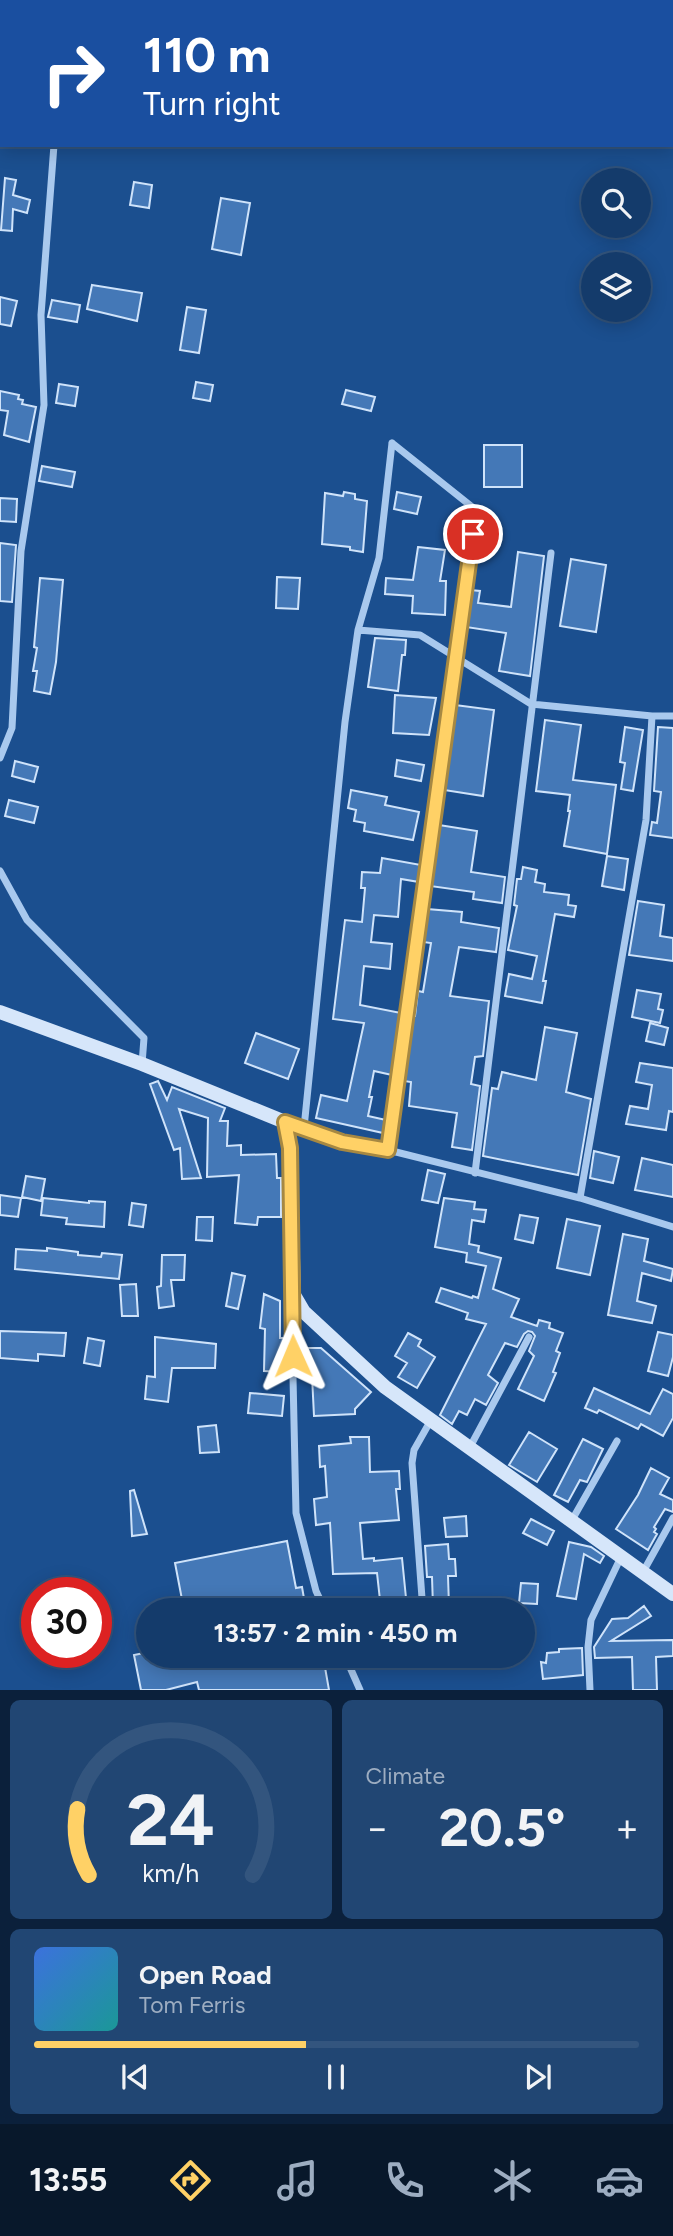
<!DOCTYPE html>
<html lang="en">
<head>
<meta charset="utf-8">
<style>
  body { margin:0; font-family:Figtree,sans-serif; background:#214673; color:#f1f3f6; height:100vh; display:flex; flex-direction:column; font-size:26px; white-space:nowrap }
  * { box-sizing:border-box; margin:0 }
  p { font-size:23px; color:#9dadc1 }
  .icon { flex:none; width:38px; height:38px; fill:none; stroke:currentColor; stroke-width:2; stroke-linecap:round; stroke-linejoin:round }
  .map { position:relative; height:1690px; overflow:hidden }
  .details { display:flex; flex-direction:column; gap:10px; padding:10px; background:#0b203b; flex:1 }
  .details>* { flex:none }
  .hud { position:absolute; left:0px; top:0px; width:674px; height:147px; box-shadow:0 4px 18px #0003,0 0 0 2px #33557e; background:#1a4fa0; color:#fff; overflow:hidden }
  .controls { position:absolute; left:581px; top:168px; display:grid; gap:14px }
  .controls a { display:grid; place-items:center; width:70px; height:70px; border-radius:50%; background:#143b6b; box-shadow:0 4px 18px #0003,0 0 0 2px #33557e; font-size:35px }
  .speed { position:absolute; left:21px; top:1577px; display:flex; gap:14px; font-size:35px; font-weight:700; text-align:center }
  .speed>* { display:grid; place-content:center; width:91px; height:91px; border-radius:50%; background:#143b6b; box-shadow:0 4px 18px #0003,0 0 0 2px #33557e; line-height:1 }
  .speed .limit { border:10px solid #d22; background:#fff; color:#111 }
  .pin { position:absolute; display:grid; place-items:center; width:60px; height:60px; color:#fff; margin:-30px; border:4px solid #fff; border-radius:50%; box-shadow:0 2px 7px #0007 }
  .me { position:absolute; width:77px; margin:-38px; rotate:359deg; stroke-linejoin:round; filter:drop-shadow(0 0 5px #0008) }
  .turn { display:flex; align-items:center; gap:24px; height:147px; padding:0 28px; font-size:32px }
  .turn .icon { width:91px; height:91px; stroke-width:2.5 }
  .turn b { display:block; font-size:49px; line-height:60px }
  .big { font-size:52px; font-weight:700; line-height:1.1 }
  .details .tile { flex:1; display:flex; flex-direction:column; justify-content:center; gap:10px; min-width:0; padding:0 24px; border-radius:10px; background:#214673 }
  .details .dial { align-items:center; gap:0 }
  .dial svg { height:182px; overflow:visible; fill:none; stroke:#33557e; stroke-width:7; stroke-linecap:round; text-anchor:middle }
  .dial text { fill:#f1f3f6; stroke:none }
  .song { display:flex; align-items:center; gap:21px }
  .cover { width:84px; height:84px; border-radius:10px; background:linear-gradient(135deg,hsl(220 70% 55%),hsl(180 70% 35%)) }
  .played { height:7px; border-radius:4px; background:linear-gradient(90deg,#ffd166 45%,#33557e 45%) }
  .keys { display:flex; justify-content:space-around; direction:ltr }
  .heat { display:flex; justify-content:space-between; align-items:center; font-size:38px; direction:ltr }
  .details .tiles { flex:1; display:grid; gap:10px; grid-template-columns:1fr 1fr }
  .tile:last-child { grid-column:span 2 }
  .trip { position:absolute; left:136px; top:1598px; width:399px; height:70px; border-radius:35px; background:#143b6b; box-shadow:0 4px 18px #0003,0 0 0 2px #33557e; font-weight:700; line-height:70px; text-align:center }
  .tab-bar { display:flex; height:112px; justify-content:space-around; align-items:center; background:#08182b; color:#9dadc1 }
  .tab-bar .icon { width:49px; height:49px }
  .tab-bar .on { color:#ffd166 }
  .tab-bar b { font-size:32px; color:#f1f3f6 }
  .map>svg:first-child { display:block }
  .building { fill:#4478b7; stroke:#cfe3fa; stroke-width:2 }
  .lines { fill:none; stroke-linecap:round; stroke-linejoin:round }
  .street { stroke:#a9c9ee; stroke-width:7 }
  .secondary { stroke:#d6e6fa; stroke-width:14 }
  .route-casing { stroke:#a68842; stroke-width:18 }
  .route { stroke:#ffd166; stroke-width:12 }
</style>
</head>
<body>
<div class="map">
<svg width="673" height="1690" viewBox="0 0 673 1690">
  <rect width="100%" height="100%" fill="#1b4f8f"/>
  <path class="building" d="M 5,178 L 16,180 L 13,195 L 30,200 L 27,213 L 13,209 L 12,231 L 1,230 Z
    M 134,182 L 152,185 L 149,208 L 130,205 Z
    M 221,198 L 250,203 L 241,255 L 212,249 Z
    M 92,285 L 142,293 L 137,321 L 87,309 Z
    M 0,297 L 17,301 L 11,326 L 0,324 Z
    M 52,300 L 80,305 L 77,322 L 48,317 Z
    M 187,307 L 206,310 L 199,353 L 180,350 Z
    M 196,382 L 213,385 L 210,401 L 193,398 Z
    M 59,384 L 78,387 L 75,406 L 56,403 Z
    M 346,390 L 375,397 L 371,411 L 342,404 Z
    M 0,391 L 19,395 L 18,399 L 23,400 L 22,404 L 36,407 L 29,442 L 4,435 L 8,411 L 0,410 Z
    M 484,445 L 522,445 L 522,487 L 484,487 Z
    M 42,466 L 75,472 L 72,487 L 39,481 Z
    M 344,492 L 355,494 L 355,499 L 367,501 L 363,552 L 350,550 L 350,547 L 322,544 L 325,493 L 343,496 Z
    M 397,492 L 421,497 L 417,514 L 394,509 Z
    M 0,498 L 17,499 L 16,522 L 0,521 Z
    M 0,543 L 16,545 L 12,602 L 0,601 Z
    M 418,547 L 445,550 L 440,581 L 446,581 L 445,615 L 412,613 L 413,596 L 385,594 L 386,578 L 413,580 Z
    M 518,552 L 544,556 L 530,676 L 499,671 L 506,633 L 466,627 L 471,590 L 480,591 L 478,603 L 511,607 Z
    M 571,559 L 606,565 L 596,632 L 560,626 Z
    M 277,577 L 300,578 L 298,609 L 276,608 Z
    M 40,578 L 63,580 L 56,662 L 50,694 L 34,691 L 37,671 L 33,671 L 37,648 L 34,647 Z
    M 375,638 L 406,640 L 405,655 L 402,655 L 398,691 L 368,687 Z
    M 395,695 L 436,698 L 429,735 L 393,733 Z
    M 455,705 L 494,710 L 483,796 L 444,790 Z
    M 545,720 L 581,725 L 573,780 L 616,785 L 607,854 L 564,846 L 570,811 L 568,811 L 570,795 L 536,791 Z
    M 625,727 L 643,730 L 633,791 L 621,789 L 625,763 L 620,762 Z
    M 658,727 L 673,728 L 673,838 L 650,835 L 652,822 L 657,823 L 661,792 L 654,791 Z
    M 397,760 L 424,765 L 421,781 L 395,776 Z
    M 15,761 L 38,767 L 34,782 L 12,776 Z
    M 351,790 L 387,797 L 385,805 L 419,812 L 413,840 L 364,831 L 365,823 L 354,821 L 356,810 L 348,808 Z
    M 9,800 L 38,807 L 34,823 L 5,816 Z
    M 439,825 L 477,831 L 471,872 L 505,877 L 502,903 L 473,899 L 474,892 L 430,886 Z
    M 607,856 L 628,859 L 624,890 L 602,886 Z
    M 382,858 L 421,865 L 419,882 L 401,879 L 398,917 L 374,915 L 371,942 L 392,944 L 390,969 L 364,966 L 360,1005 L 401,1013 L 392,1075 L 374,1071 L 369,1097 L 372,1097 L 368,1116 L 386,1120 L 383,1133 L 316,1118 L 321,1095 L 347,1101 L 364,1023 L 333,1019 L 345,920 L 362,922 L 365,888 L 361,888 L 362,872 L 380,873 Z
    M 523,867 L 537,870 L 535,882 L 545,884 L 544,892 L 569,895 L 568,905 L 576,906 L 574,917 L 555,914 L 543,981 L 546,981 L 542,1003 L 505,996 L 509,974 L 532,979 L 537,956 L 508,950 L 517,906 L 514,905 L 517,879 L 521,879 Z
    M 638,901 L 664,905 L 660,936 L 673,938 L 673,961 L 629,955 Z
    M 427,909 L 462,912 L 461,922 L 499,928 L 496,952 L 459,947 L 450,996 L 489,1001 L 483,1056 L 475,1057 L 471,1084 L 480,1086 L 472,1150 L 452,1147 L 457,1113 L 409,1106 L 411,1082 L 404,1081 L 413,1016 L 415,1016 L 418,991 L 423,992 L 431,943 L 423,942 Z
    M 637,990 L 661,994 L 658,1009 L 663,1010 L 660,1023 L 632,1017 Z
    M 650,1023 L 668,1028 L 664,1045 L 646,1041 Z
    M 545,1027 L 577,1033 L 566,1092 L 591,1099 L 578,1175 L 483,1156 L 492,1088 L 498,1089 L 502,1072 L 536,1080 Z
    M 256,1033 L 299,1049 L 288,1079 L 245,1063 Z
    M 640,1063 L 673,1068 L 673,1112 L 669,1111 L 666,1130 L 626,1124 L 630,1106 L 648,1109 L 652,1085 L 636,1082 Z
    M 158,1081 L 167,1100 L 172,1087 L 225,1108 L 220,1121 L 228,1121 L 227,1146 L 241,1145 L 241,1155 L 276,1154 L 277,1178 L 281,1178 L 281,1217 L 258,1217 L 257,1225 L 235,1223 L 239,1175 L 207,1177 L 208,1118 L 179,1109 L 201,1178 L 182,1179 L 180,1148 L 174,1150 L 150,1084 Z
    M 594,1151 L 619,1157 L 613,1183 L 590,1178 Z
    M 642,1158 L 673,1165 L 673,1197 L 635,1190 Z
    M 428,1170 L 445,1174 L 438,1203 L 422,1200 Z
    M 26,1176 L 45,1179 L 41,1201 L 22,1197 Z
    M 0,1195 L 21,1198 L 18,1217 L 0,1215 Z
    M 43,1198 L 89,1203 L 89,1201 L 105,1202 L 104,1227 L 66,1224 L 67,1218 L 41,1215 Z
    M 444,1198 L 475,1202 L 474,1209 L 486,1210 L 484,1222 L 472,1220 L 469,1244 L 479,1246 L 478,1252 L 501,1258 L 493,1289 L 519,1299 L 511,1317 L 537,1326 L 539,1320 L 550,1323 L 549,1328 L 563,1333 L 556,1351 L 560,1353 L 553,1372 L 556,1373 L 544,1401 L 518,1389 L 534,1356 L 529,1351 L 535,1336 L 532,1332 L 528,1331 L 524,1334 L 517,1347 L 505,1343 L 488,1375 L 498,1383 L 486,1405 L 475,1399 L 467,1415 L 459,1411 L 452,1424 L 440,1415 L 486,1324 L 466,1319 L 468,1313 L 436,1302 L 441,1288 L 472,1298 L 473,1296 L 478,1298 L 486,1266 L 466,1262 L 467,1253 L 435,1247 Z
    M 132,1203 L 146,1205 L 143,1227 L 129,1225 Z
    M 520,1215 L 538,1218 L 533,1243 L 515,1239 Z
    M 197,1217 L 213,1217 L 212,1241 L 196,1240 Z
    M 567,1219 L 600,1226 L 590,1275 L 557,1268 Z
    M 623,1234 L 648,1239 L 644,1261 L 673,1269 L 671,1281 L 642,1273 L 637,1301 L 656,1306 L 652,1323 L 608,1315 Z
    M 47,1248 L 78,1252 L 78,1255 L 101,1257 L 102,1253 L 122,1255 L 119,1279 L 15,1269 L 16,1249 L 47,1251 Z
    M 162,1255 L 185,1255 L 184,1280 L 171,1280 L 174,1306 L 159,1308 L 157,1287 L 161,1286 Z
    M 232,1273 L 245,1276 L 238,1309 L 226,1306 Z
    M 136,1284 L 138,1316 L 122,1316 L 120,1285 Z
    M 264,1294 L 280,1301 L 280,1338 L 284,1338 L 283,1372 L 264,1371 L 265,1329 L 260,1328 Z
    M 0,1331 L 66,1333 L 64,1356 L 38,1354 L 38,1361 L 0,1358 Z
    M 658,1332 L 673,1335 L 673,1357 L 668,1376 L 648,1371 Z
    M 408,1333 L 421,1340 L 418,1346 L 435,1357 L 417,1388 L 398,1377 L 407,1363 L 395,1356 Z
    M 155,1337 L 216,1344 L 215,1368 L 172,1368 L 168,1402 L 145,1399 L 147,1376 L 155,1377 Z
    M 88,1338 L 104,1341 L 100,1366 L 84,1363 Z
    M 308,1348 L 321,1348 L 371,1392 L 355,1409 L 355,1414 L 314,1416 L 312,1376 L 309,1376 Z
    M 594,1388 L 650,1414 L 663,1389 L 673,1394 L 673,1418 L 663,1436 L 641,1424 L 638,1429 L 599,1410 L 597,1413 L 585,1408 Z
    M 250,1393 L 284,1396 L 282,1416 L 248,1413 Z
    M 216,1425 L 219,1452 L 200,1453 L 198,1427 Z
    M 529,1432 L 557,1449 L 537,1482 L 509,1465 Z
    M 350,1437 L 369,1437 L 370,1472 L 399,1471 L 400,1489 L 396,1489 L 399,1520 L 360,1523 L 363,1559 L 374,1558 L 374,1561 L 402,1558 L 406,1598 L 380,1600 L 377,1573 L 333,1574 L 330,1523 L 316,1525 L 314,1499 L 327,1497 L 325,1466 L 320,1467 L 319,1446 L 351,1443 Z
    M 583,1439 L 603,1449 L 587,1482 L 580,1480 L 568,1502 L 554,1495 Z
    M 651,1468 L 669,1478 L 660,1494 L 673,1500 L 673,1512 L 665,1509 L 654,1527 L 656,1529 L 654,1532 L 657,1534 L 648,1550 L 616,1529 L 638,1495 Z
    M 134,1490 L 147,1534 L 132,1536 L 130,1491 Z
    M 466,1516 L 467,1536 L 446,1537 L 444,1518 Z
    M 531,1519 L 554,1531 L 547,1545 L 523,1533 Z
    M 287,1541 L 296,1588 L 302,1587 L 306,1610 L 184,1610 L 175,1563 Z
    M 569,1542 L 591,1547 L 604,1556 L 600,1563 L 584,1554 L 576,1599 L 557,1596 Z
    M 448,1544 L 449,1559 L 455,1559 L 456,1576 L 448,1576 L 449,1606 L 433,1607 L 432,1577 L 427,1577 L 425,1546 Z
    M 521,1583 L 538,1584 L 537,1604 L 519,1603 Z
    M 644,1606 L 651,1616 L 611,1641 L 673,1640 L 673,1656 L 656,1657 L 657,1690 L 633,1690 L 632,1657 L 595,1658 L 594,1647 L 612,1619 L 628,1618 Z
    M 582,1648 L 583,1675 L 543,1679 L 541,1662 L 546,1663 L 547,1653 L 559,1652 L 559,1649 Z
    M 149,1652 L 149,1656 L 323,1656 L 329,1690 L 199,1690 L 197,1682 L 166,1690 L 141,1690 L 134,1655 Z"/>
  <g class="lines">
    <path class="street" d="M 74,2 L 75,0
      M 261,2 L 261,0
      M 358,630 L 420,635 L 531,704 L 652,716 L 673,716
      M 0,758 L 12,728 L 21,551 L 44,405 L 41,315 L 54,145
      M 0,871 L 27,920 L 144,1038 L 142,1064
      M 286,1122 L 342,1142 L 388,1150 L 580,1198 L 673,1227
      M 304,1128 L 345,722 L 358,630 L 379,558 L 392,443
      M 388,1150 L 476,510 L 392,443
      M 475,1173 L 551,553
      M 580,1198 L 646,820 L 652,716
      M 293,1299 L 292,1332 L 296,1513 L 316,1591 L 325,1610
      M 470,1447 L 529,1337
      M 572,1520 L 617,1441
      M 643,1572 L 673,1518
      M 422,1598 L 412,1463 L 414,1450 L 431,1420
      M 345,1656 L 360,1690
      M 590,1690 L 588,1647 L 591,1620 L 621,1557"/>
    <path class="secondary" d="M 0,1012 L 142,1064 L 285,1122 L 290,1148 L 294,1295 L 304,1312 L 385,1387 L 673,1594"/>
  </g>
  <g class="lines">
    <defs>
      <path id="route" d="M 293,1356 L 290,1148 L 285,1122 L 342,1142 L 388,1150 L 473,534"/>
    </defs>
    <use href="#route" class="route-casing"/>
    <use href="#route" class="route"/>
  </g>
</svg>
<div class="controls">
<a><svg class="icon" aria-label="search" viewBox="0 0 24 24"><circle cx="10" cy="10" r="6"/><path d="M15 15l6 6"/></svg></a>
<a><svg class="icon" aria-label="layers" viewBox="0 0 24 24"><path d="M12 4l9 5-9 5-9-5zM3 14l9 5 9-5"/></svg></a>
</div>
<div class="speed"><div class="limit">30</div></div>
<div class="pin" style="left:473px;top:534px;background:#d93025"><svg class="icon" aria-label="arrive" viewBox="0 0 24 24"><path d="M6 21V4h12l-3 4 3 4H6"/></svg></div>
<svg class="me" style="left:293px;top:1356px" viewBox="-20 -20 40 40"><path d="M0-17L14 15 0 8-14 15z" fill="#ffd166" stroke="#fff" stroke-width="4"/></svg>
<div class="trip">13:57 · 2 min · 450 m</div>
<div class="hud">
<div class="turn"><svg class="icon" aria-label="right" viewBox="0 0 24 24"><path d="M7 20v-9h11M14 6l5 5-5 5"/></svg><div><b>110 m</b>Turn right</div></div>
</div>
</div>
<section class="details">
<div class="tiles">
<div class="tile dial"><svg viewBox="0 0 100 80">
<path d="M14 69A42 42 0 1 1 86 69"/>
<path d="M14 69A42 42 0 0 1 9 40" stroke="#ffd166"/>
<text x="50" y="56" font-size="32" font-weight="700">24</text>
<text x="50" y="72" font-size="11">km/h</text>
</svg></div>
<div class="tile"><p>Climate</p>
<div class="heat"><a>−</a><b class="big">20.5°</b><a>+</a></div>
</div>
<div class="tile">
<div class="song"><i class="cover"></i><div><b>Open Road</b><p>Tom Ferris</p></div></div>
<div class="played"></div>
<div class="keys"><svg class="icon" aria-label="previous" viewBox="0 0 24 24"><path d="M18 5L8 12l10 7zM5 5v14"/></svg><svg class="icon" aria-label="pause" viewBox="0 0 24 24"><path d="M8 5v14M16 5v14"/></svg><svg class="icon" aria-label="next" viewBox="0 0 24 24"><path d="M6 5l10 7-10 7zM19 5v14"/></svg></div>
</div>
</div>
</section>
<nav class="tab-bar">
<b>13:55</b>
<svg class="icon on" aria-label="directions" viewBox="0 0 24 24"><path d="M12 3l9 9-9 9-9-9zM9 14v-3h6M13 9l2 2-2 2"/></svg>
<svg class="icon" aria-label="music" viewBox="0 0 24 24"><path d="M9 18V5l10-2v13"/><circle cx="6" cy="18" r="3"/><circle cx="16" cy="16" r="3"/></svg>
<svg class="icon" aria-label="phone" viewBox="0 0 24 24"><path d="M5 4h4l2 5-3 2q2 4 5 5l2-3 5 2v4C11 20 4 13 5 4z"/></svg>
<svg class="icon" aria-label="climate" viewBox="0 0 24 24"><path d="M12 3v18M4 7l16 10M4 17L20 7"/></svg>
<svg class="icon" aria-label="car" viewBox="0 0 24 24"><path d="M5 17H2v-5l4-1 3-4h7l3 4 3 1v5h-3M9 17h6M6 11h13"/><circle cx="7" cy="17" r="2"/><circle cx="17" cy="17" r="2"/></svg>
</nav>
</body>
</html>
